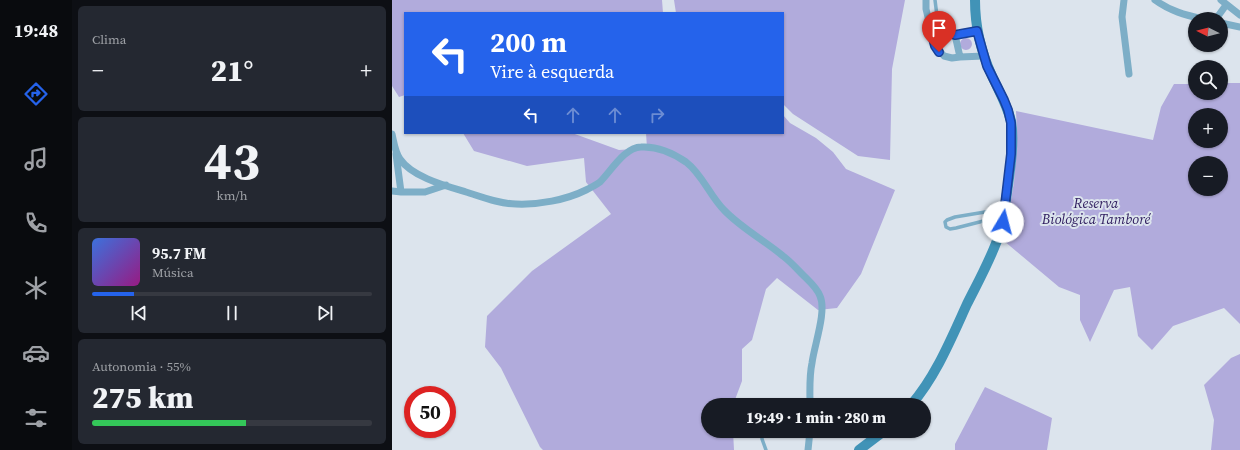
<!DOCTYPE html>
<html lang="pt">
<head>
<meta charset="utf-8">
<style>
  body { margin:0; font-family:"Source Serif 4",serif; background:#242831; color:#f1f3f6; height:100vh; display:flex; flex-direction:column; font-size:15px; white-space:nowrap }
  * { box-sizing:border-box; margin:0 }
  p { font-size:13px; color:#9ea1a6 }
  .icon { flex:none; width:22px; height:22px; fill:none; stroke:currentColor; stroke-width:2; stroke-linecap:round; stroke-linejoin:round }
  .map { position:relative; flex:1; overflow:hidden }
  .details { display:flex; flex-direction:column; gap:6px; padding:6px; background:#0d0f14; width:320px }
  .details>* { flex:none }
  .top-card { position:absolute; left:12px; top:12px; width:380px; height:122px; border-radius:0px; box-shadow:0 1px 3px #0004; background:#2563eb; color:#fff; overflow:hidden }
  .needle { width:26px; rotate:276deg }
  .tools { position:absolute; left:796px; top:12px; display:grid; gap:8px }
  .tools a { display:grid; place-items:center; width:40px; height:40px; border-radius:50%; background:#171b24; box-shadow:0 1px 3px #0004; font-size:20px }
  .speed { position:absolute; left:12px; top:386px; display:flex; gap:8px; font-size:20px; font-weight:700; text-align:center }
  .speed>* { display:grid; place-content:center; width:52px; height:52px; border-radius:50%; background:#171b24; box-shadow:0 1px 3px #0004; line-height:1 }
  .speed .limit { border:6px solid #d22; background:#fff; color:#111 }
  .pin { position:absolute; display:grid; place-items:center; width:34px; height:34px; color:#fff; margin:-41px -17px; border-radius:50% 50% 50% 0; rotate:-45deg; box-shadow:0 0 4px #0007 }
  .pin .icon { rotate:45deg }
  .me { position:absolute; width:44px; margin:-22px; rotate:8deg; stroke-linejoin:round; filter:drop-shadow(0 0 3px #0008) }
  .turn { display:flex; align-items:center; gap:14px; height:84px; padding:0 20px; font-size:18px }
  .turn .icon { width:52px; height:52px; stroke-width:2.5 }
  .turn b { display:block; font-size:28px; line-height:34px }
  .lanes { display:flex; align-items:center; height:38px; padding:0 20px; background:#0003; justify-content:center; gap:20px; direction:ltr }
  .lanes .off { opacity:.35 }
  .big { font-size:30px; font-weight:800; line-height:1.1 }
  .details .tile { flex:1; display:flex; flex-direction:column; justify-content:center; gap:6px; min-width:0; padding:0 14px; border-radius:6px; background:#242831 }
  .details .dial { align-items:center; gap:0 }
  .dial b { font-size:52px; line-height:1 }
  .song { display:flex; align-items:center; gap:12px }
  .cover { width:48px; height:48px; border-radius:6px; background:linear-gradient(135deg,hsl(220 70% 55%),hsl(310 70% 35%)) }
  .played { height:4px; border-radius:2px; background:linear-gradient(90deg,#2563eb 15%,#363941 15%) }
  .keys { display:flex; justify-content:space-around; direction:ltr }
  .heat { display:flex; justify-content:space-between; align-items:center; font-size:22px; direction:ltr }
  .charge { height:6px; border-radius:3px; background:linear-gradient(90deg,#34c759 55%,#363941 0) }
  .trip { position:absolute; left:309px; top:398px; width:230px; height:40px; border-radius:20px; background:#171b24; box-shadow:0 1px 3px #0004; font-weight:800; line-height:40px; text-align:center }
  main { display:flex; flex:1; min-height:0 }
  .tabs { display:flex; flex-direction:column; width:72px; justify-content:space-around; align-items:center; background:#090b0e; color:#9ea1a6 }
  .tabs .icon { width:28px; height:28px }
  .tabs .selected { color:#2563eb }
  .tabs b { font-size:18px; color:#f1f3f6 }
  .map>svg:first-child { display:block }
  .green { fill:#b1abdc; fill-rule:evenodd }
  .lines { fill:none; stroke-linecap:round; stroke-linejoin:round }
  .service { stroke:#7daec7; stroke-width:3.5 }
  .minor { stroke:#7daec7; stroke-width:7 }
  .secondary { stroke:#4193b7; stroke-width:10 }
  .route-casing { stroke:#184099; stroke-width:10 }
  .route { stroke:#2563eb; stroke-width:7 }
  .labels { text-anchor:middle; stroke-width:4; stroke-linejoin:round; paint-order:stroke }
  .park-label { font-size:14px; font-style:italic; fill:#2d1b5d; stroke:#dce4ed }
</style>
</head>
<body>
<main>
<nav class="tabs">
<b>19:48</b>
<svg class="icon selected" aria-label="directions" viewBox="0 0 24 24"><path d="M12 3l9 9-9 9-9-9zM9 14v-3h6M13 9l2 2-2 2"/></svg>
<svg class="icon" aria-label="music" viewBox="0 0 24 24"><path d="M9 18V5l10-2v13"/><circle cx="6" cy="18" r="3"/><circle cx="16" cy="16" r="3"/></svg>
<svg class="icon" aria-label="phone" viewBox="0 0 24 24"><path d="M5 4h4l2 5-3 2q2 4 5 5l2-3 5 2v4C11 20 4 13 5 4z"/></svg>
<svg class="icon" aria-label="climate" viewBox="0 0 24 24"><path d="M12 3v18M4 7l16 10M4 17L20 7"/></svg>
<svg class="icon" aria-label="car" viewBox="0 0 24 24"><path d="M5 17H2v-5l4-1 3-4h7l3 4 3 1v5h-3M9 17h6M6 11h13"/><circle cx="7" cy="17" r="2"/><circle cx="17" cy="17" r="2"/></svg>
<svg class="icon" aria-label="filters" viewBox="0 0 24 24"><path d="M4 7h16M4 17h16"/><circle cx="9" cy="7" r="2"/><circle cx="15" cy="17" r="2"/></svg>
</nav>
<section class="details">
<div class="tile"><p>Clima</p>
<div class="heat"><a>−</a><b class="big">21°</b><a>+</a></div>
</div>
<div class="tile dial"><b>43</b><p>km/h</p></div>
<div class="tile">
<div class="song"><i class="cover"></i><div><b>95.7 FM</b><p>Música</p></div></div>
<div class="played"></div>
<div class="keys"><svg class="icon" aria-label="previous" viewBox="0 0 24 24"><path d="M18 5L8 12l10 7zM5 5v14"/></svg><svg class="icon" aria-label="pause" viewBox="0 0 24 24"><path d="M8 5v14M16 5v14"/></svg><svg class="icon" aria-label="next" viewBox="0 0 24 24"><path d="M6 5l10 7-10 7zM19 5v14"/></svg></div>
</div>
<div class="tile"><p>Autonomia · 55%</p><b class="big">275 km</b><div class="charge"></div></div>
</section>
<div class="map">
<svg width="848" height="450" viewBox="0 0 848 450">
  <rect width="100%" height="100%" fill="#dce4ed"/>
  <path class="green" d="M 0,0 L 270,0 L 271,13 L 13,13 L 13,95 L 7,97 L 0,86 Z
    M 282,0 L 513,0 L 500,69 L 498,160 L 466,156 L 401,114 L 391,104 L 391,13 L 284,13 Z
    M568 44a6 6 0 1 1 12 0a6 6 0 1 1-12 0Z
    M 829,83 L 848,83 L 848,324 L 832,308 L 781,326 L 760,350 L 746,336 L 738,287 L 722,290 L 698,342 L 688,320 L 688,295 L 667,287 L 612,241 L 622,182 L 625,135 L 624,111 L 761,140 L 769,107 L 782,84 L 803,84 L 803,93 L 829,93 ZM 803,115 L 829,115 L 829,141 L 803,141 ZM 803,163 L 829,163 L 829,189 L 803,189 Z
    M 391,115 L 398,123 L 424,138 L 441,152 L 454,169 L 503,190 L 469,274 L 445,308 L 426,310 L 385,278 L 374,289 L 360,340 L 350,349 L 350,381 L 341,405 L 316,405 L 316,431 L 341,431 L 342,450 L 151,450 L 148,447 L 109,368 L 93,347 L 95,316 L 140,271 L 219,214 L 194,182 L 192,158 L 135,166 L 82,151 L 71,133 L 180,133 L 227,150 L 255,148 L 254,133 L 391,133 Z
    M 848,354 L 848,450 L 819,450 L 822,420 L 812,385 L 839,358 Z
    M 593,387 L 660,418 L 655,450 L 563,450 L 563,444 Z"/>
  <g class="lines">
    <path class="service" d="M 543,0 L 545,16 L 550,31
      M 611,216 L 564,228 L 558,229 L 554,227 L 553,222 L 555,220 L 563,217 L 611,209
      M 366,401 L 366,405
      M 370,431 L 370,439 L 374,450"/>
    <path class="minor" d="M 534,0 L 534,9 L 543,46 L 552,56 L 560,58 L 568,57
      M 732,0 L 730,17 L 737,74
      M 763,0 C 778,11 793,15 811,19
      M 829,0 L 848,15
      M 824,19 L 834,5
      M 829,23 L 848,27
      M 538,27 L 563,35
      M 585,31 L 563,35 L 568,57 L 592,56
      M 0,134 C 2,143 3,152 8,159 C 20,177 54,186 74,192 C 90,197 107,204 124,204 C 146,205 174,200 194,190 C 198,188 204,185 208,182 C 219,171 233,147 249,147 C 265,146 281,153 294,162 C 310,174 318,196 332,210 C 349,228 372,240 391,256 C 399,262 405,269 412,276 C 418,282 425,288 428,296 C 435,311 422,346 420,363 C 417,377 418,391 418,405
      M 4,154 L 9,192 L 33,192 L 54,185
      M 0,191 L 9,192
      M 416,450 L 418,431"/>
    <path class="secondary" d="M 519,405 C 544,376 559,339 575,304 C 586,282 599,259 607,235 C 611,224 612,212 614,200 C 617,177 623,143 619,121 C 615,105 607,91 600,76 C 589,52 583,27 583,0
      M 467,450 L 492,431"/>
  </g>
  <g class="lines">
    <defs>
      <path id="route" d="M 547,52 L 543,46 L 538,27 L 563,35 L 585,31 L 595,66 L 612,100 L 616,110 L 619,123 L 619,154 L 611,222"/>
    </defs>
    <use href="#route" class="route-casing"/>
    <use href="#route" class="route"/>
  </g>
  <g class="labels">
    <g class="park-label">
      <text x="704" y="208">Reserva<tspan x="704" dy="16">Biológica Tamboré</tspan></text>
    </g>
  </g>
</svg>
<div class="tools">
<a><svg class="needle" viewBox="-14 -14 28 28"><path d="M0-13l5 13h-10z" fill="#e53935"/><path d="M0 13l5-13h-10z" fill="#9ea1a6"/></svg></a>
<a><svg class="icon" aria-label="search" viewBox="0 0 24 24"><circle cx="10" cy="10" r="6"/><path d="M15 15l6 6"/></svg></a>
<a>+</a>
<a>−</a>
</div>
<div class="speed"><div class="limit">50</div></div>
<div class="pin" style="left:547px;top:52px;background:#d93025"><svg class="icon" aria-label="arrive" viewBox="0 0 24 24"><path d="M6 21V4h12l-3 4 3 4H6"/></svg></div>
<svg class="me" style="left:611px;top:222px" viewBox="-20 -20 40 40"><circle r="19" fill="#fff"/><path d="M0-13L10 11 0 6-10 11z" fill="#2563eb"/></svg>
<div class="trip">19:49 · 1 min · 280 m</div>
<div class="top-card">
<div class="turn"><svg class="icon" aria-label="left" viewBox="0 0 24 24"><path d="M17 20v-9H6M10 6l-5 5 5 5"/></svg><div><b>200 m</b>Vire à esquerda</div></div>
<div class="lanes"><svg class="icon" aria-label="left" viewBox="0 0 24 24"><path d="M17 20v-9H6M10 6l-5 5 5 5"/></svg><svg class="icon off" aria-label="ahead" viewBox="0 0 24 24"><path d="M12 20V5M6 11l6-6 6 6"/></svg><svg class="icon off" aria-label="ahead" viewBox="0 0 24 24"><path d="M12 20V5M6 11l6-6 6 6"/></svg><svg class="icon off" aria-label="right" viewBox="0 0 24 24"><path d="M7 20v-9h11M14 6l5 5-5 5"/></svg></div>
</div>
</div>
</main>
</body>
</html>
